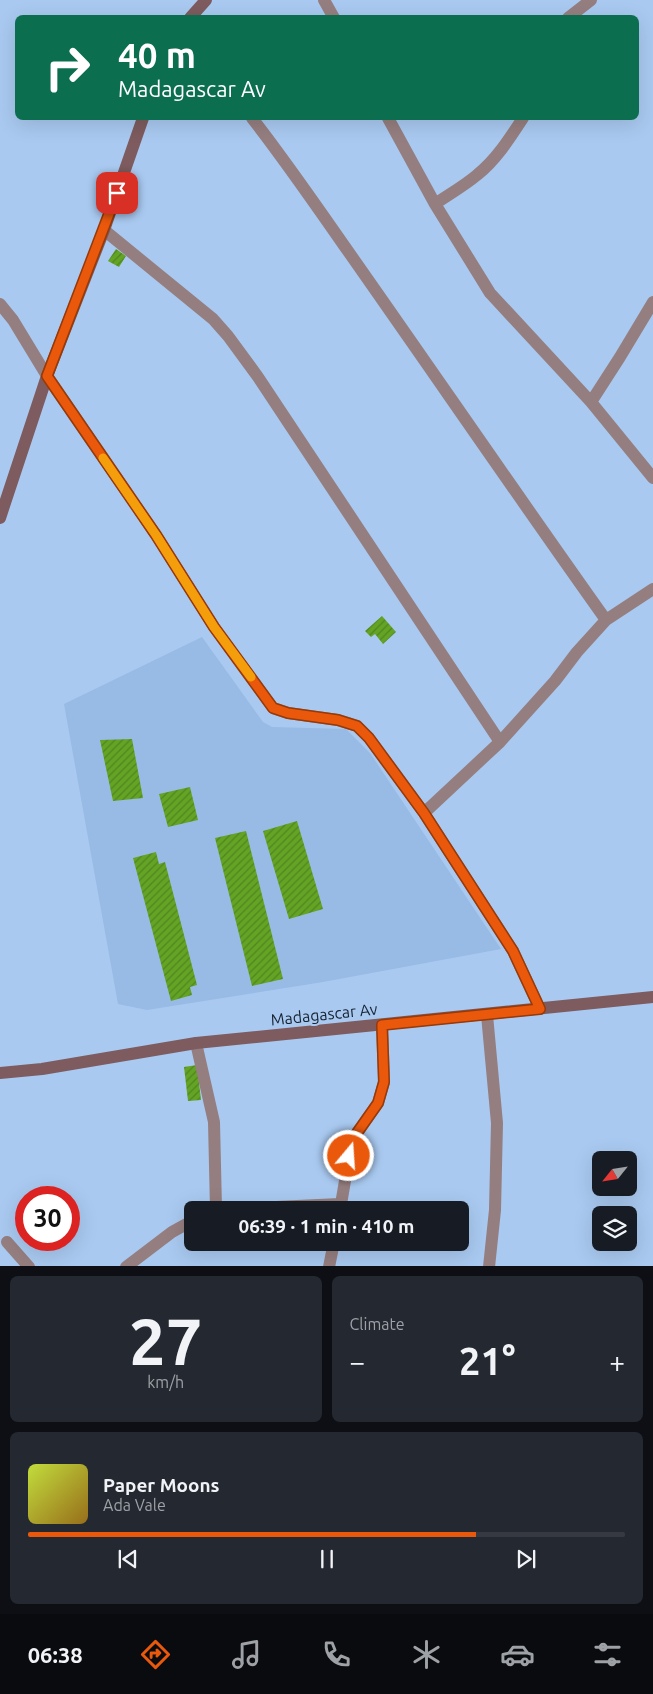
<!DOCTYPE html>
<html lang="en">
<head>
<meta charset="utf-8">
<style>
  body { margin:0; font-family:Ubuntu,sans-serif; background:#242831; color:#f1f3f6; height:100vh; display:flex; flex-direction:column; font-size:19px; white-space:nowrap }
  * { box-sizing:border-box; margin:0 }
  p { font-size:16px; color:#9ea1a6 }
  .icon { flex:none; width:28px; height:28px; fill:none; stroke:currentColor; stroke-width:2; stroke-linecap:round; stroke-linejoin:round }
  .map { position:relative; height:1266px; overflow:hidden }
  .panel { display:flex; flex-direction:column; gap:10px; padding:10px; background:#0d0f14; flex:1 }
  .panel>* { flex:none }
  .banner { position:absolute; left:15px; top:15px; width:624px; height:105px; border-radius:8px; box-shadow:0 5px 20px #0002; background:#0b6e4f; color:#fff; overflow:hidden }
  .needle { width:32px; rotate:240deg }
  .buttons { position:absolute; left:592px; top:1151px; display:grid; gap:10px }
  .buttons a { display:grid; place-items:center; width:45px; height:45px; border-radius:8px; background:#171b24; box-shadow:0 5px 20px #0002; font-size:25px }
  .speed { position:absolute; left:15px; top:1186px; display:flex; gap:10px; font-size:25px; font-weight:700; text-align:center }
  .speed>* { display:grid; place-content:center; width:65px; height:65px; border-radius:50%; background:#171b24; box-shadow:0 5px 20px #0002; line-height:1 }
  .speed .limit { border:8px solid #d22; background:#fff; color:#111 }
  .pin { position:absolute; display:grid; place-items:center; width:42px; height:42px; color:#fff; margin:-21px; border-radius:10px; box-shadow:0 2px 8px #0006 }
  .me { position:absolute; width:55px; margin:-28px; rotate:18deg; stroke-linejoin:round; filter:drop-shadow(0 0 4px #0008) }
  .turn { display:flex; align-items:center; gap:18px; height:105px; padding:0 20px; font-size:22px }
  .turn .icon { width:65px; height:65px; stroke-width:2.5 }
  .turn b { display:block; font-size:35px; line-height:42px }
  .big { font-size:38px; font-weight:700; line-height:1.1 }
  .panel .tile { flex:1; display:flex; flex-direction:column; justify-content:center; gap:8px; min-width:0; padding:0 18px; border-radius:8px; background:#242831 }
  .panel .dial { align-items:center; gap:0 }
  .dial b { font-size:65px; line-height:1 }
  .song { display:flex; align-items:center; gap:15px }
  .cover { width:60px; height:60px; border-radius:8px; background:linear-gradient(135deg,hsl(70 70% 55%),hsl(40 70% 35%)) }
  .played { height:5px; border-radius:2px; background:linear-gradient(90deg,#ea580c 75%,#363941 75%) }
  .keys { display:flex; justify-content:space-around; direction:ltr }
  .heat { display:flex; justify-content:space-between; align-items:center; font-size:28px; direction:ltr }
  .panel .tiles { flex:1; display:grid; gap:10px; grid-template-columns:1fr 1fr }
  .tile:last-child { grid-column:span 2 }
  .trip { position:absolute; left:184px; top:1201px; width:285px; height:50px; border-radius:8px; background:#171b24; box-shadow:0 5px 20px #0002; font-weight:700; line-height:50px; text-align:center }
  .menu { display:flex; height:80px; justify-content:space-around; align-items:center; background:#090b0e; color:#9ea1a6 }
  .menu .icon { width:35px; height:35px }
  .menu .active { color:#ea580c }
  .menu b { font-size:22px; color:#f1f3f6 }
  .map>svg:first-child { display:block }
  .built { fill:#97bbe5 }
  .building { fill:url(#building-hatch) }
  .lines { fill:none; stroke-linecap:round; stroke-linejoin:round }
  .street { stroke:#957e7f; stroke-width:12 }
  .secondary { stroke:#7d5b5e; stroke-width:12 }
  .route-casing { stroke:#983908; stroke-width:12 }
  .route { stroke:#ea580c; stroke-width:9 }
  .slow { stroke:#f59e0b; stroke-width:9 }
  .labels { text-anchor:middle; stroke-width:4; stroke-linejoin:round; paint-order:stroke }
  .street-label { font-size:16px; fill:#172331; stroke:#a9c9f0 }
</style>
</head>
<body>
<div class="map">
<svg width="653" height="1267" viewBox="0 0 653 1267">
  <defs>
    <pattern id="building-hatch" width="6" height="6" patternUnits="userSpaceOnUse" patternTransform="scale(1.25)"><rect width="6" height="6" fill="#63a424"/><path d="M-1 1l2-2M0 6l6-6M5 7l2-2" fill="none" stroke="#518520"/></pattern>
  </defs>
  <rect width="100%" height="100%" fill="#a9c9f0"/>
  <path class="built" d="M 202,637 L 263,722 L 272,727 L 346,729 L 370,753 L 501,949 L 323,982 L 147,1010 L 118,1004 L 64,704 Z"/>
  <path class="building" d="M 116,249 L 126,256 L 119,267 L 108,261 Z
    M 382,616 L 396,632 L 383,644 L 375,634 L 371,637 L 365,631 Z
    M 132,739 L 143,798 L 113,801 L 100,740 Z
    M 190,787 L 198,820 L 168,827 L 159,794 Z
    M 297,821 L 323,909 L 289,919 L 263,831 Z
    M 246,831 L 283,979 L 252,986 L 215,838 Z
    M 156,852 L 159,864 L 165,862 L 197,985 L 190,987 L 192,995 L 171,1001 L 133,858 Z
    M 197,1065 L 201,1100 L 188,1101 L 184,1067 Z"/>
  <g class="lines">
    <path class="street" d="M 324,0 L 334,18
      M 568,18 L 591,0
      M 252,118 C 284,159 313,201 343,244 C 431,369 517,495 606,620
      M 388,118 L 435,204 L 490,293 L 591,402 L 653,478
      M 435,204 C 448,195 464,186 477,175 C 496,160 510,138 523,118
      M 104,230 L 213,319 L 228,336 L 258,377 L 500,742
      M 0,304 L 13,320 L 47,376 L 156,535 L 214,627 L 273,708 L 288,713 L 338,720 L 357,726 L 369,738 L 424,813 L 513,951 L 540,1009
      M 591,402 L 620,357 L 653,302
      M 424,813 L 500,742 L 555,681 L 577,652 L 606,620 L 653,589
      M 487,1015 L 497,1123 L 495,1210 L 489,1267
      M 196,1043 L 214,1122 L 216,1209
      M 214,1210 L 340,1204
      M 340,1210 L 352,1140 L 378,1103 L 384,1082 L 382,1025
      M 7,1242 L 29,1267
      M 126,1267 L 172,1232 L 192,1221
      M 329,1267 L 334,1242"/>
    <path class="secondary" d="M 190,18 L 206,0
      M 0,518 L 47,376 L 104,230 L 143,118
      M 0,1073 L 42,1069 L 196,1043 L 653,997"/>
  </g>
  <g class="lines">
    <defs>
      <path id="route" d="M 117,193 L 47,376 L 156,535 L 214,627 L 273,708 L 288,713 L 338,720 L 357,726 L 369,738 L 424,813 L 513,951 L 540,1009 L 382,1025 L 384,1082 L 378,1103 L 352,1140 L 349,1156"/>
    </defs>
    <use href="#route" class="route-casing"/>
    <use href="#route" class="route"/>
    <path class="slow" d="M 103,458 L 156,535 L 214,627 L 251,677"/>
  </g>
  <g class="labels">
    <g class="street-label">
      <text transform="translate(324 1014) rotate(-6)" y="6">Madagascar Av</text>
    </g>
  </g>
</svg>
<div class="buttons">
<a><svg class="needle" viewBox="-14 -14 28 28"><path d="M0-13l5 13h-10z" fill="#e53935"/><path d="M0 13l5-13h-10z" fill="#9ea1a6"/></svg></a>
<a><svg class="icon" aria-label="layers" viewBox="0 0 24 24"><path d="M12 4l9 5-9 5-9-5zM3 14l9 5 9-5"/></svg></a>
</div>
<div class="speed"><div class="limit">30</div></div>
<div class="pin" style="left:117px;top:193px;background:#d93025"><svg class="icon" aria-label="arrive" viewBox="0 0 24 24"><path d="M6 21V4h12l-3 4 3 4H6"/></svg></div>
<svg class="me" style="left:349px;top:1156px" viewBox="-20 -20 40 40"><circle r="17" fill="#ea580c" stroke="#fff" stroke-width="3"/><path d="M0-11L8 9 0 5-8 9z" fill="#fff"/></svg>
<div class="trip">06:39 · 1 min · 410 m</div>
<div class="banner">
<div class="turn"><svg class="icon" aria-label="right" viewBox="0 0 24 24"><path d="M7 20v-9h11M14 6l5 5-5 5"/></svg><div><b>40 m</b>Madagascar Av</div></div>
</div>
</div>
<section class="panel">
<div class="tiles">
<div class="tile dial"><b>27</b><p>km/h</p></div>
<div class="tile"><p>Climate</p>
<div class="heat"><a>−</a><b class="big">21°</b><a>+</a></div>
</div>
<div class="tile">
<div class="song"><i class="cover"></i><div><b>Paper Moons</b><p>Ada Vale</p></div></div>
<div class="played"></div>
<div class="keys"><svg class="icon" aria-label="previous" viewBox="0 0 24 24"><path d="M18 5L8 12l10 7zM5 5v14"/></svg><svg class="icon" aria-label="pause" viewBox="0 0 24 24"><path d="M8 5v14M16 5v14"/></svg><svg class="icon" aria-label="next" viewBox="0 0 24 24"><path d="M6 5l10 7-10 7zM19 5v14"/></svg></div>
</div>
</div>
</section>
<nav class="menu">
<b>06:38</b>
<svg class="icon active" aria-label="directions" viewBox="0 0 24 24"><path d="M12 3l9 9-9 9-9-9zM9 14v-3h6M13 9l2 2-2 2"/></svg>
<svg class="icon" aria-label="music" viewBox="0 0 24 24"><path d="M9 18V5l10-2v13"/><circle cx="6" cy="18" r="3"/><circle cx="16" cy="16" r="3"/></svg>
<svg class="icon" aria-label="phone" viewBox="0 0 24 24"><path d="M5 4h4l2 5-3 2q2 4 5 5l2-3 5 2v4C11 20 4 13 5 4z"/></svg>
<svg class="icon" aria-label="climate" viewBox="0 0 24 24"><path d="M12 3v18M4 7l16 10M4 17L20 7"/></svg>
<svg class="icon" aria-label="car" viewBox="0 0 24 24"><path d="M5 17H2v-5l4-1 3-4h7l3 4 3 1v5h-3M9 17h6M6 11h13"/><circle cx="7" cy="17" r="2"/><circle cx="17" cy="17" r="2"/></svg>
<svg class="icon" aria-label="filters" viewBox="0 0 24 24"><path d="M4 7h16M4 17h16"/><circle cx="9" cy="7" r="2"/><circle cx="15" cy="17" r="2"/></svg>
</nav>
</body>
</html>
